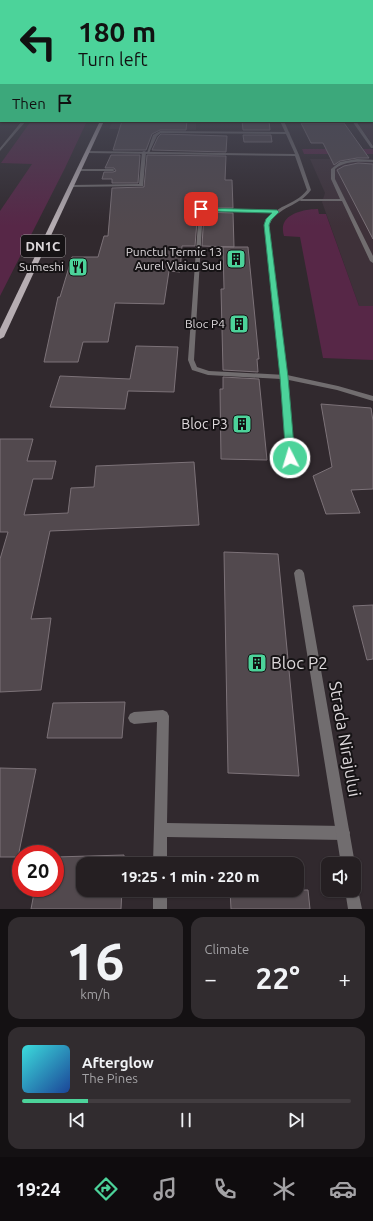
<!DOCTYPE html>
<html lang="en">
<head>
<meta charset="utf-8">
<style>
  body { margin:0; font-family:Ubuntu,sans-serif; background:#312c2f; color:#f1f3f6; height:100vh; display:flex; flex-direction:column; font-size:15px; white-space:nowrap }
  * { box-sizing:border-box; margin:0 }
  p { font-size:13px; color:#a3a2a5 }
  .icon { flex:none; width:22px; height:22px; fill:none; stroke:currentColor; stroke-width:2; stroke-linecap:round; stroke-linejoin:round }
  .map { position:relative; height:909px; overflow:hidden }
  .panel { display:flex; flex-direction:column; gap:8px; padding:8px; background:#141113; flex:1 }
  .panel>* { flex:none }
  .top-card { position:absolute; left:0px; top:0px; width:373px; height:122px; box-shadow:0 1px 3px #0004,0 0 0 1px #423d40; background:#4cd39a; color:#111; overflow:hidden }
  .tools { position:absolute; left:321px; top:857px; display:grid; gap:8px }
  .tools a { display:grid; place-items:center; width:40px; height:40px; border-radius:8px; background:#251f22; box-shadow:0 1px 3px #0004,0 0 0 1px #423d40; font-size:20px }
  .speed { position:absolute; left:12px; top:845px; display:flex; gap:8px; font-size:20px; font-weight:700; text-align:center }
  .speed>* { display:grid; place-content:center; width:52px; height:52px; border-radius:50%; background:#251f22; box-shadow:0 1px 3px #0004,0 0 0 1px #423d40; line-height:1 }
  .speed .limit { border:6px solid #d22; background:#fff; color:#111 }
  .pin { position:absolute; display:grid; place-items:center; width:34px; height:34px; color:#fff; margin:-17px; border-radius:8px; box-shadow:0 2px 6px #0006 }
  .me { position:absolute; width:44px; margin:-22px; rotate:355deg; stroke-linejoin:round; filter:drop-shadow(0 0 3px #0008) }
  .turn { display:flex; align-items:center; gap:14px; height:84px; padding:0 12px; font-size:18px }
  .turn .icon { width:52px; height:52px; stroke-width:2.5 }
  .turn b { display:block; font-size:28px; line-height:34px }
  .then { display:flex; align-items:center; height:38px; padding:0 12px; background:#0003; gap:8px; font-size:15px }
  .big { font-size:30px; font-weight:700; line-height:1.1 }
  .panel .widget { flex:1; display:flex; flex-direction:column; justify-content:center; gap:6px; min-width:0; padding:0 14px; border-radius:12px; background:#312c2f }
  .panel .dial { align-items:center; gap:0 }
  .dial b { font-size:52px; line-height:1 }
  .song { display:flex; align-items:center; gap:12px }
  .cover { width:48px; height:48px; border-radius:6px; background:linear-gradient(135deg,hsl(180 70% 55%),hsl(220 70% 35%)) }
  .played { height:4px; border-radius:2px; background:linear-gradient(90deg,#4cd39a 20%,#423d40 20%) }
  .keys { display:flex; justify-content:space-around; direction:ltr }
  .heat { display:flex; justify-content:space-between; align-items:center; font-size:22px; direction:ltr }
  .panel .tiles { flex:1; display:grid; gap:8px; grid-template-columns:1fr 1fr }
  .widget:last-child { grid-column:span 2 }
  .trip { position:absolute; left:76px; top:857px; width:228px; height:40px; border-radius:12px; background:#251f22; box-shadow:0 1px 3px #0004,0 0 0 1px #423d40; font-weight:700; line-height:40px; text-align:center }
  .tabs { display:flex; height:64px; justify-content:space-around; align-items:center; background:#0f0c0e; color:#a3a2a5 }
  .tabs .icon { width:28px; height:28px }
  .tabs .active { color:#4cd39a }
  .tabs b { font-size:18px; color:#f1f3f6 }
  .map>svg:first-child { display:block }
  .built { fill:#3e3139 }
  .green { fill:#572747 }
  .building { fill:#52494e; stroke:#7c7278 }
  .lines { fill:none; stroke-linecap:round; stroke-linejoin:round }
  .service { fill:#716d6f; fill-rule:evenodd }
  .minor { fill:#716d6f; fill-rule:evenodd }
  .primary { fill:#b6adb2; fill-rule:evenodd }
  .route { fill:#4cd39a; stroke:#318964 }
  .labels { text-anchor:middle; stroke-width:4; stroke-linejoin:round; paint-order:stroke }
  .far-poi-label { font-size:12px; fill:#ded9dc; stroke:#161315; text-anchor:end }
  .shield { fill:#161315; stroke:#a29ea0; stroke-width:1 }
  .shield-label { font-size:13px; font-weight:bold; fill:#ded9dc }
  .poi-label { font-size:14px; fill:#ded9dc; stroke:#161315; text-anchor:end }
  .near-poi-label { font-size:17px; fill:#ded9dc; stroke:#161315; text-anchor:start }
  .near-street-label { font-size:17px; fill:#ded9dc; stroke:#161315 }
</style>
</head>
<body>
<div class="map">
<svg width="373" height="909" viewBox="0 0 373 909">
  <rect width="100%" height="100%" fill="#31292e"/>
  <path class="built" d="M 113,121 L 196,121 L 196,130 L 109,129 Z
    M 356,121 L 366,121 L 368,123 L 373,123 L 373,145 Z
    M 310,159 L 373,159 L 373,306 L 359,306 L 322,202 L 325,193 Z"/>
  <path class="green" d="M 31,121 L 87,121 L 65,168 L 0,296 L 0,211 L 32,164 L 1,163 Z
    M 302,149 L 373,149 L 373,154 L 304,154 Z
    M 318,209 L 319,214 L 326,214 L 359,306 L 373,306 L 373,360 L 323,358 L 300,237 L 284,236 C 283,232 282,227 284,223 C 289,212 307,209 318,209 Z"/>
  <path class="building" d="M 122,121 L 187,121 L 186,130 L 160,130 L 152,134 L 146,150 L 113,150 Z
    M 242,121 L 269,121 L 270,130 L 243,130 Z
    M 301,123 L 344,123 L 369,158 L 357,158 L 340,161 L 334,165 L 323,143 L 311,143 Z
    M 161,134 L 227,136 L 226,152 L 152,150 L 158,137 Z
    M 243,135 L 271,135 L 272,142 L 244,142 Z
    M 111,155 L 140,155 L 138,183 L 112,183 L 112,179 L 102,179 L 104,172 L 113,172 L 116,171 L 114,168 L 105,168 Z
    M 147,155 L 226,156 L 225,180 L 232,180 L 233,208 L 198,208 L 195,246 L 182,246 L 180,272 L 169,271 L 164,304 L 115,303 L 108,342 L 83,342 L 78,362 L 44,362 L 58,297 L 60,297 L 72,257 L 98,257 L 104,236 L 108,236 L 112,188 L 144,187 Z
    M 358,163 L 373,164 L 373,239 L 337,170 L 344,166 Z
    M 204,212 L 233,213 L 234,247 L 202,246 Z
    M 223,247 L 248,247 L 259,359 L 257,359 L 258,372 L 223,370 L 221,289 L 224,289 Z
    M 136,346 L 178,347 L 174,392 L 128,391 L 125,409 L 50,407 L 60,376 L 130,379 Z
    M 223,377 L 259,379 L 267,460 L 221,459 L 220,389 L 223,389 Z
    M 321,404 L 371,408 L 373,421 L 373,489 L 351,490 L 360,513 L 326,514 L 313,476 L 332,467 Z
    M 0,439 L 33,439 L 27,461 L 56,461 L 52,479 L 33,479 L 24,515 L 68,513 L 71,488 L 94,487 L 96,466 L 194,462 L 199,525 L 50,531 L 31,619 L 51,618 L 41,690 L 0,692 L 0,559 L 8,532 L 0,532 Z
    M 224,552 L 278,554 L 299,776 L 228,773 Z
    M 373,605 L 373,659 L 367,660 L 353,606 Z
    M 125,702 L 122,738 L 47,738 L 53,703 Z
    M 0,768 L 36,769 L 18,857 L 0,857 Z
    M 124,855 L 124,864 L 83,864 L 83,890 L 122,890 L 121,909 L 31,909 L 35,888 L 55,888 L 55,857 Z
    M 230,890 L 308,890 L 310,909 L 231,909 Z"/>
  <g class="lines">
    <path class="service" d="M 22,121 L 26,121 L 0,151 L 0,148 Z
      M 352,121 L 356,121 L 373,146 L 373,148 L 371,148 Z
      M 160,131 L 288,132 L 290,133 L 288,134 L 161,133 L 157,136 L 149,153 L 147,153 L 153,135 Z
      M 144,151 L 146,152 L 143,186 L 72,187 L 70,186 L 72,185 L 139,184 L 142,152 Z
      M 357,159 L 373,160 L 373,162 C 360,162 346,160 335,169 L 335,179 L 373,256 L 373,263 L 370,261 L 342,201 L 301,201 L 299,200 L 301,199 L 340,199 L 331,179 L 331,169 L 340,162 Z
      M 79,169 L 113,169 L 115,170 L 113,171 L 78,171 Z
      M 201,208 L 277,211 L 279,212 L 277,213 L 203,210 L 194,360 L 197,367 L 209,371 L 286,375 L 294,458 L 293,460 L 287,460 L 286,458 L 281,379 L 208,375 L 192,370 L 188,360 L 199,209 Z
      M 163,710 L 167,712 L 169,716 L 167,823 L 343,826 L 348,828 L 350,833 L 348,838 L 343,840 L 167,837 L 167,864 L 153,864 L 157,722 L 134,724 L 130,722 L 128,718 L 130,714 L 134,712 Z
      M 153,890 L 167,890 L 167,909 L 153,909 Z"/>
    <path class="minor" d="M 280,121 L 284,121 L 299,155 L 311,190 C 299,207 278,206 269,225 L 287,375 L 338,386 L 373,396 L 373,401 L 337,390 L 284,379 L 281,377 L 265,225 C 275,203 294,207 307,190 L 295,156 L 88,153 L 86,152 L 88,151 L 295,154 Z
      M 299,569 L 302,570 L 304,573 L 355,864 L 354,866 L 354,864 L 341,864 L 294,573 L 296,570 Z
      M 354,884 L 357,885 L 362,909 L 348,909 L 345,890 L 354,890 Z"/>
    <path class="primary" d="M 100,121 L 104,121 L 4,337 L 0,339 L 0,329 Z"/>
  </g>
  <linearGradient id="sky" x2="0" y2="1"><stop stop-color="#1b1719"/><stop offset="0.44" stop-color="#484957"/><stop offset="1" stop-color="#484957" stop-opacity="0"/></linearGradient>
  <rect width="373" height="226" fill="url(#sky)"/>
  <path class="route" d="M 201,208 L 277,210 L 279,212 L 271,220 L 269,225 L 288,377 L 295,458 L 294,461 L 290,462 L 286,458 L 280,377 L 264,225 L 266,219 L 272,213 L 199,211 L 199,209 Z"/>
  <defs>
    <symbol id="building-square" viewBox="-11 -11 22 22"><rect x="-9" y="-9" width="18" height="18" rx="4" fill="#4cd39a" stroke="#161315"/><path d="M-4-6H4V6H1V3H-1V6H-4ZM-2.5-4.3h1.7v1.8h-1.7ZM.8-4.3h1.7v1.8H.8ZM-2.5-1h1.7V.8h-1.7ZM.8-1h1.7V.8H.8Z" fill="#111"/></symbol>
    <symbol id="restaurant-square" viewBox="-11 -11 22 22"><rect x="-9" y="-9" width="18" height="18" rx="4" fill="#4cd39a" stroke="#161315"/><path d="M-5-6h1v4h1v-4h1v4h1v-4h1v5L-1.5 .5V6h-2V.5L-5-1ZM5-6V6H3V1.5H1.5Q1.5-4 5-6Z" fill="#111"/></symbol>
  </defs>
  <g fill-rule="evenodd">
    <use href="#building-square" x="225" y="248" width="22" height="22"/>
    <use href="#restaurant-square" x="67" y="256" width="22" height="22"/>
    <use href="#building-square" x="228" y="313" width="22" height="22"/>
    <use href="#building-square" x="231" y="413" width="22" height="22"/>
    <use href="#building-square" x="246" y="652" width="22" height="22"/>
  </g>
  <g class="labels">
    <g class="far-poi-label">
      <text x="222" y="256">Punctul Termic 13<tspan x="222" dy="14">Aurel Vlaicu Sud</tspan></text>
      <text x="64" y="271">Sumeshi</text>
      <text x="225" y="328">Bloc P4</text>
    </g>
    <rect class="shield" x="21" y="235" width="44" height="22" rx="3"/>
    <g class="shield-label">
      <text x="43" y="251">DN1C</text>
    </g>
    <g class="poi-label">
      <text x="228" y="429">Bloc P3</text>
    </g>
    <g class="near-poi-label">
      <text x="271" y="669">Bloc P2</text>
    </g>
    <g class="near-street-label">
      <text transform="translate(345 739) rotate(80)" y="6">Strada Nirajului</text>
    </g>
  </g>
</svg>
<div class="tools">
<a><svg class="icon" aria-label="sound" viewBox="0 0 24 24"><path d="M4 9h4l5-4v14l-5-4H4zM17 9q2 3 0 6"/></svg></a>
</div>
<div class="speed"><div class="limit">20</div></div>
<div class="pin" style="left:201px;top:209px;background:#d93025"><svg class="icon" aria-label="arrive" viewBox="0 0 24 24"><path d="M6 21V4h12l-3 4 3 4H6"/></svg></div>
<svg class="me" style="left:290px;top:458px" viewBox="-20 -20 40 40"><circle r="17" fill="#4cd39a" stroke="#fff" stroke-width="3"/><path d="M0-11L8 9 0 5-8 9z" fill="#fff"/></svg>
<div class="trip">19:25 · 1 min · 220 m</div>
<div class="top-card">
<div class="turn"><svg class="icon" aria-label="left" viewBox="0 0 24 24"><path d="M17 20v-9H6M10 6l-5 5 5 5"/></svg><div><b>180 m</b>Turn left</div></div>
<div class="then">Then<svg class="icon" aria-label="arrive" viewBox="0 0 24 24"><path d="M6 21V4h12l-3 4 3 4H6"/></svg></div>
</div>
</div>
<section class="panel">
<div class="tiles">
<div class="widget dial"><b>16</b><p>km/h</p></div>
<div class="widget"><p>Climate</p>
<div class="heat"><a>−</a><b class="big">22°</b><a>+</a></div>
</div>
<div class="widget">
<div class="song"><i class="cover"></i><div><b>Afterglow</b><p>The Pines</p></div></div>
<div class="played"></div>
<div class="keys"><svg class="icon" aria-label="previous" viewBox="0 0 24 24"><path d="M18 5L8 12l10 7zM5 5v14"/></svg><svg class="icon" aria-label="pause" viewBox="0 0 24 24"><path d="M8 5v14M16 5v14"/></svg><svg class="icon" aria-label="next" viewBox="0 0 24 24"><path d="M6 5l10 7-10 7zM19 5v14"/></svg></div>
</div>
</div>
</section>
<nav class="tabs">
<b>19:24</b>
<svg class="icon active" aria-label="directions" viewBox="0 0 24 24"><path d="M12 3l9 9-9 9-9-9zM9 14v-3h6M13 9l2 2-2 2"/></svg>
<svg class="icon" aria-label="music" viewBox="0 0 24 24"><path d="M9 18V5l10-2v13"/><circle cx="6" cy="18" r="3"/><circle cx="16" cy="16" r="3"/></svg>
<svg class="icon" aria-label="phone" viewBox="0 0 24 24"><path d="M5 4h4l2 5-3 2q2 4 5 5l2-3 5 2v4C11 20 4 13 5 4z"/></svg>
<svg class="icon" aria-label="climate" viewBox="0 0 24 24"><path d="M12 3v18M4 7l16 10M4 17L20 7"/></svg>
<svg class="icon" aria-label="car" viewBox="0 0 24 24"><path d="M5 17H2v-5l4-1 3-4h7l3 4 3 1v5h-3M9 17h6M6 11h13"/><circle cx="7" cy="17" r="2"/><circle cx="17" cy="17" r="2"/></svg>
</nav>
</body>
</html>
